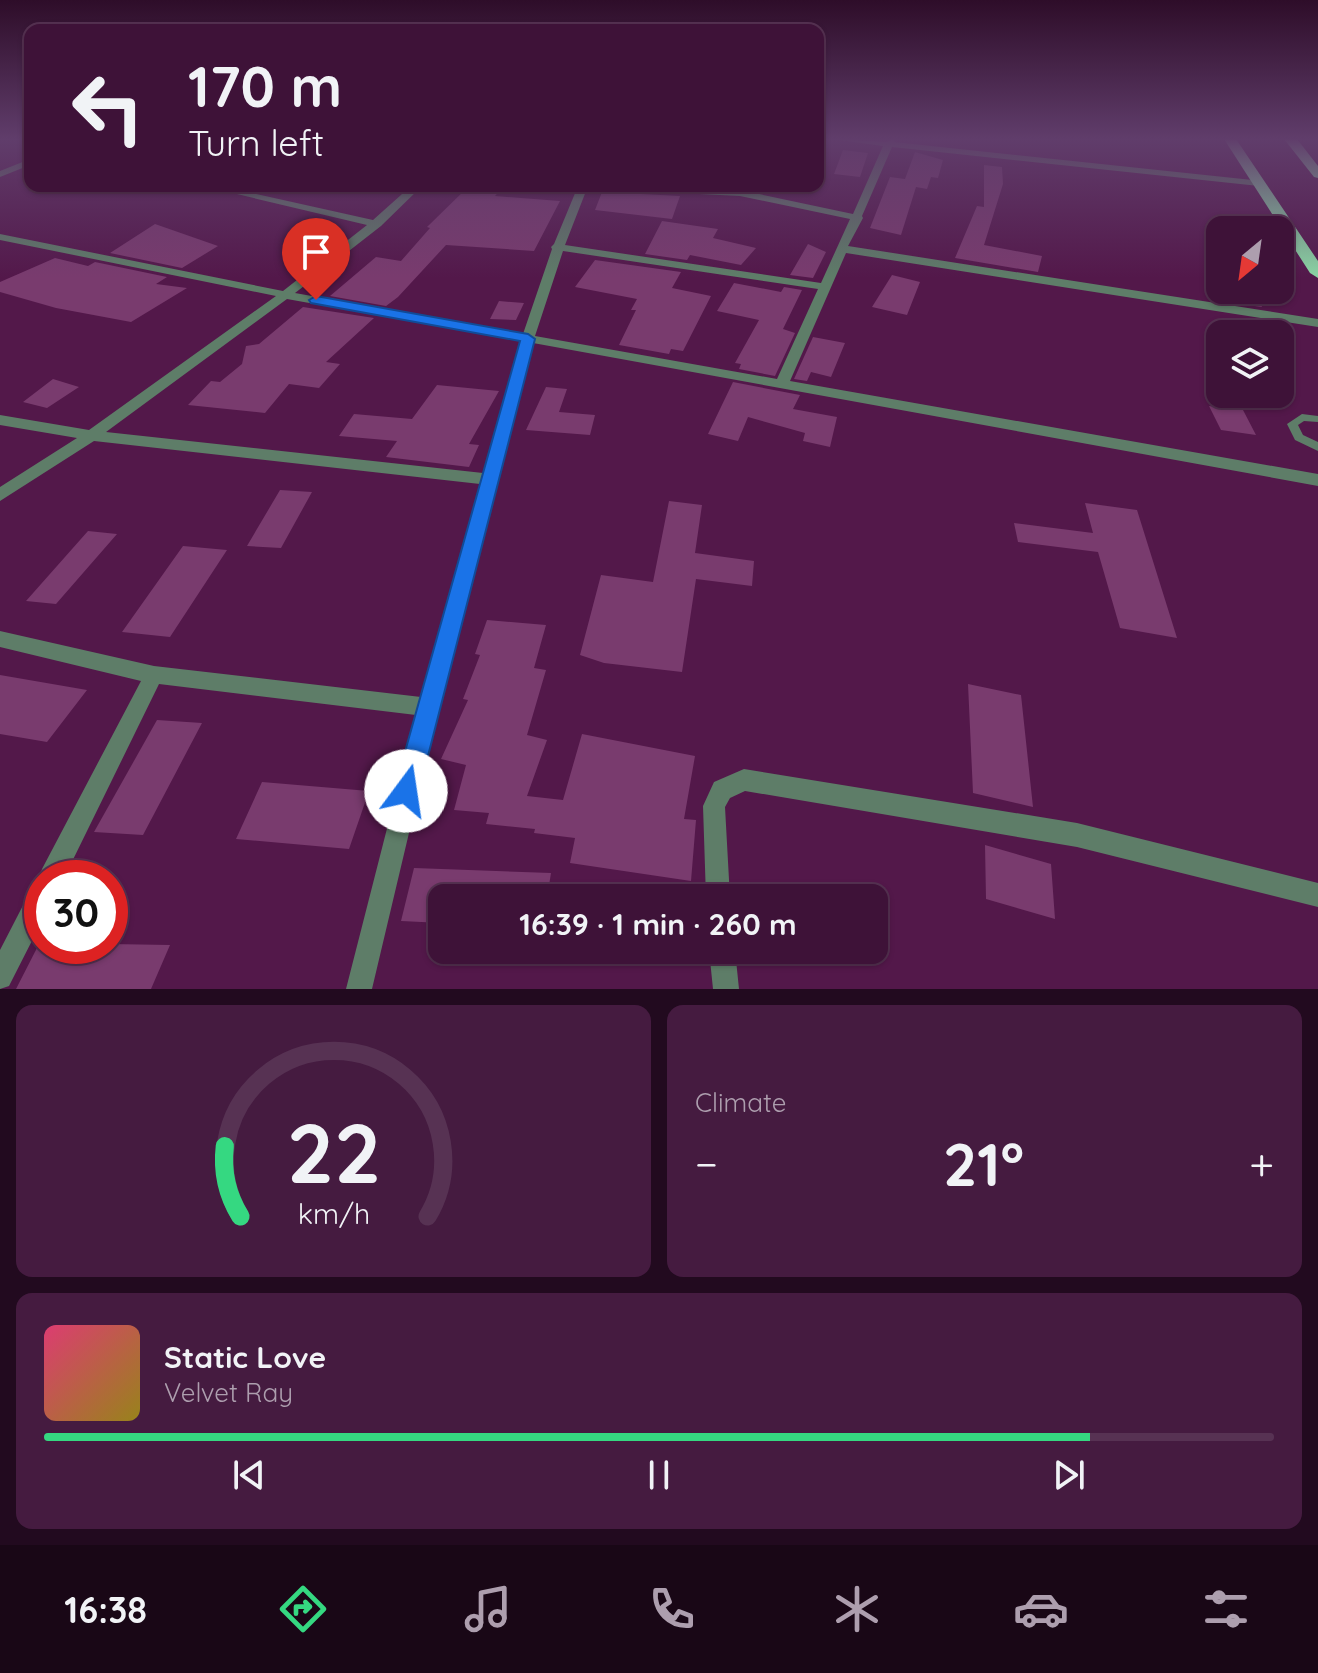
<!DOCTYPE html>
<html lang="en">
<head>
<meta charset="utf-8">
<style>
  body { margin:0; font-family:Quicksand,sans-serif; background:#451b40; color:#f1f3f6; height:100vh; display:flex; flex-direction:column; font-size:30px; white-space:nowrap }
  * { box-sizing:border-box; margin:0 }
  p { font-size:26px; color:#ad9eae }
  .icon { flex:none; width:44px; height:44px; fill:none; stroke:currentColor; stroke-width:2; stroke-linecap:round; stroke-linejoin:round }
  .map { position:relative; height:989px; overflow:hidden }
  .sheet { display:flex; flex-direction:column; gap:16px; padding:16px; background:#220a1f; flex:1 }
  .sheet>* { flex:none }
  .banner { position:absolute; left:24px; top:24px; width:800px; height:168px; border-radius:16px; box-shadow:0 2px 6px #0004,0 0 0 2px #573253; background:#3e1238; color:#f1f3f6; overflow:hidden }
  .needle { width:52px; rotate:209deg }
  .controls { position:absolute; left:1206px; top:216px; display:grid; gap:16px }
  .controls a { display:grid; place-items:center; width:88px; height:88px; border-radius:16px; background:#3e1238; box-shadow:0 2px 6px #0004,0 0 0 2px #573253; font-size:40px }
  .speed { position:absolute; left:24px; top:860px; display:flex; gap:16px; font-size:40px; font-weight:700; text-align:center }
  .speed>* { display:grid; place-content:center; width:104px; height:104px; border-radius:50%; background:#3e1238; box-shadow:0 2px 6px #0004,0 0 0 2px #573253; line-height:1 }
  .speed .limit { border:12px solid #d22; background:#fff; color:#111 }
  .pin { position:absolute; display:grid; place-items:center; width:68px; height:68px; color:#fff; margin:-82px -34px; border-radius:50% 50% 50% 0; rotate:-45deg; box-shadow:0 0 8px #0007 }
  .pin .icon { rotate:45deg }
  .me { position:absolute; width:88px; margin:-44px; rotate:14deg; stroke-linejoin:round; filter:drop-shadow(0 0 6px #0008) }
  .turn { display:flex; align-items:center; gap:28px; height:168px; padding:0 32px; font-size:36px }
  .turn .icon { width:104px; height:104px; stroke-width:2.5 }
  .turn b { display:block; font-size:56px; line-height:68px }
  .big { font-size:60px; font-weight:700; line-height:1.1 }
  .sheet .widget { flex:1; display:flex; flex-direction:column; justify-content:center; gap:12px; min-width:0; padding:0 28px; border-radius:16px; background:#451b40 }
  .sheet .dial { align-items:center; gap:0 }
  .dial svg { height:208px; overflow:visible; fill:none; stroke:#573253; stroke-width:7; stroke-linecap:round; text-anchor:middle }
  .dial text { fill:#f1f3f6; stroke:none }
  .song { display:flex; align-items:center; gap:24px }
  .cover { width:96px; height:96px; border-radius:12px; background:linear-gradient(135deg,hsl(340 70% 55%),hsl(50 70% 35%)) }
  .played { height:8px; border-radius:4px; background:linear-gradient(90deg,#35d881 85%,#573253 85%) }
  .keys { display:flex; justify-content:space-around; direction:ltr }
  .heat { display:flex; justify-content:space-between; align-items:center; font-size:44px; direction:ltr }
  .sheet .tiles { flex:1; display:grid; gap:16px; grid-template-columns:1fr 1fr }
  .widget:last-child { grid-column:span 2 }
  .trip { position:absolute; left:428px; top:884px; width:460px; height:80px; border-radius:16px; background:#3e1238; box-shadow:0 2px 6px #0004,0 0 0 2px #573253; font-weight:700; line-height:80px; text-align:center }
  .tabs { display:flex; height:128px; justify-content:space-around; align-items:center; background:#190716; color:#ad9eae }
  .tabs .icon { width:56px; height:56px }
  .tabs .on { color:#35d881 }
  .tabs b { font-size:36px; color:#f1f3f6 }
  .map>svg:first-child { display:block }
  .building { fill:#793b6e }
  .lines { fill:none; stroke-linecap:round; stroke-linejoin:round }
  .service { fill:#5e7d68; fill-rule:evenodd }
  .minor { fill:#5e7d68; fill-rule:evenodd }
  .trunk { fill:#8ad4a3; fill-rule:evenodd }
  .route { fill:#1a73e8; stroke:#114b97; stroke-width:2 }
</style>
</head>
<body>
<div class="map">
<svg width="1318" height="989" viewBox="0 0 1318 989">
  <rect width="100%" height="100%" fill="#53184a"/>
  <path class="building" d="M 843,150 L 868,153 L 860,177 L 834,174 Z
    M 915,152 L 943,160 L 938,178 L 931,177 L 927,189 L 916,187 L 901,235 L 870,228 L 890,177 L 905,179 Z
    M 984,165 L 1002,167 L 1003,184 L 984,245 L 1042,256 L 1038,272 L 955,258 L 977,206 L 984,207 Z
    M 469,186 L 504,186 L 495,196 L 560,201 L 534,251 L 446,245 L 398,297 L 386,306 L 330,296 L 376,257 L 401,261 L 430,228 L 427,227 Z
    M 602,192 L 680,196 L 672,219 L 595,210 Z
    M 662,221 L 718,229 L 713,238 L 756,248 L 741,265 L 690,255 L 687,260 L 645,254 Z
    M 155,224 L 218,246 L 182,268 L 110,253 Z
    M 808,244 L 826,252 L 813,278 L 790,275 Z
    M 55,258 L 88,266 L 95,262 L 167,277 L 156,284 L 187,288 L 131,322 L 56,308 L 0,292 L 0,282 Z
    M 595,260 L 681,272 L 672,288 L 711,296 L 683,351 L 671,349 L 669,354 L 619,345 L 636,310 L 631,310 L 637,299 L 575,287 Z
    M 892,275 L 920,282 L 907,315 L 872,307 Z
    M 734,283 L 781,292 L 784,287 L 802,290 L 783,329 L 795,333 L 775,376 L 739,369 L 741,364 L 735,363 L 759,320 L 717,311 Z
    M 1235,290 L 1254,290 L 1262,307 L 1239,304 Z
    M 499,301 L 524,303 L 516,320 L 490,319 Z
    M 303,307 L 374,318 L 326,362 L 340,364 L 319,388 L 289,384 L 265,413 L 188,405 L 211,381 L 220,382 L 242,364 L 246,346 L 259,344 Z
    M 813,337 L 845,343 L 831,377 L 811,372 L 807,381 L 794,379 Z
    M 53,379 L 79,387 L 47,408 L 23,402 Z
    M 733,382 L 800,395 L 793,409 L 837,417 L 830,447 L 803,441 L 805,433 L 748,417 L 738,441 L 708,434 Z
    M 437,385 L 499,391 L 469,444 L 479,445 L 469,467 L 386,457 L 397,441 L 339,436 L 354,414 L 412,419 Z
    M 546,387 L 567,389 L 559,412 L 595,415 L 590,435 L 526,430 Z
    M 1209,406 L 1243,410 L 1256,435 L 1221,430 Z
    M 280,490 L 312,492 L 281,548 L 247,546 Z
    M 669,501 L 702,505 L 695,553 L 754,561 L 752,586 L 696,579 L 682,672 L 604,663 L 580,655 L 601,575 L 653,582 Z
    M 1085,503 L 1137,510 L 1177,638 L 1120,628 L 1098,552 L 1018,542 L 1014,523 L 1093,533 Z
    M 88,531 L 117,534 L 56,604 L 26,601 Z
    M 183,546 L 227,550 L 170,637 L 122,632 Z
    M 487,620 L 546,625 L 534,668 L 546,670 L 527,735 L 547,740 L 527,796 L 563,800 L 582,734 L 695,756 L 684,819 L 696,820 L 691,881 L 570,863 L 575,838 L 534,833 L 535,829 L 486,824 L 489,813 L 454,810 L 466,765 L 441,759 L 468,700 L 463,699 L 480,655 L 475,654 Z
    M 0,675 L 87,690 L 47,742 L 0,734 Z
    M 968,684 L 1021,695 L 1033,807 L 973,793 Z
    M 157,720 L 202,723 L 143,835 L 94,832 Z
    M 262,782 L 369,791 L 349,849 L 236,839 Z
    M 985,845 L 1051,864 L 1055,919 L 986,899 Z
    M 414,868 L 551,873 L 547,898 L 442,898 L 442,923 L 401,921 Z
    M 110,944 L 170,945 L 151,989 L 16,989 L 38,946 Z"/>
  <g class="lines">
    <path class="service" d="M 1302,414 L 1318,416 L 1318,422 L 1304,421 L 1298,425 L 1303,435 L 1318,442 L 1318,451 L 1295,440 L 1287,424 Z"/>
    <path class="minor" d="M 832,139 L 886,142 L 895,139 L 894,142 L 1262,181 L 1264,183 L 1259,186 L 892,147 L 862,216 L 863,218 L 848,246 L 1318,319 L 1318,327 L 846,253 L 790,381 L 1318,474 L 1318,486 L 533,343 L 445,681 L 372,989 L 346,989 L 416,715 L 159,684 L 64,878 L 42,878 L 42,921 L 9,986 L 0,989 L 0,950 L 33,886 L 41,883 L 39,878 L 42,869 L 141,681 L 0,647 L 0,631 L 154,666 L 421,697 L 480,484 L 94,441 L 0,501 L 0,487 L 77,438 L 0,425 L 0,415 L 89,430 L 276,296 L 0,240 L 0,234 L 283,291 L 367,225 L 203,186 L 221,186 L 373,220 L 411,186 L 422,186 L 381,226 L 295,293 L 523,334 L 552,249 L 551,247 L 554,244 L 578,186 L 588,186 L 565,245 L 821,283 L 850,219 L 740,196 L 597,189 L 592,186 L 740,190 L 853,214 L 883,146 ZM 563,251 L 818,289 L 777,379 L 535,336 ZM 287,299 L 521,341 L 483,473 L 106,432 Z
      M 30,159 L 30,165 L 0,177 L 0,171 Z
      M 744,769 L 1077,823 L 1318,883 L 1318,907 L 1077,847 L 745,791 L 730,798 L 725,807 L 730,898 L 706,898 L 703,806 L 714,782 Z
      M 709,950 L 735,950 L 739,989 L 713,989 Z"/>
    <path class="trunk" d="M 1224,139 L 1236,139 L 1318,261 L 1318,278 L 1310,273 Z
      M 1284,139 L 1297,139 L 1318,166 L 1318,178 L 1314,177 Z"/>
  </g>
  <linearGradient id="sky" x2="0" y2="1"><stop stop-color="#2e0d29"/><stop offset="0.5" stop-color="#603d6b"/><stop offset="1" stop-color="#603d6b" stop-opacity="0"/></linearGradient>
  <rect width="1318" height="278" fill="url(#sky)"/>
  <path class="route" d="M 316,296 L 528,334 L 535,339 L 419,791 L 415,800 L 406,804 L 397,800 L 394,791 L 520,341 L 311,303 L 309,300 Z"/>
</svg>
<div class="controls">
<a><svg class="needle" viewBox="-14 -14 28 28"><path d="M0-13l5 13h-10z" fill="#e53935"/><path d="M0 13l5-13h-10z" fill="#ad9eae"/></svg></a>
<a><svg class="icon" aria-label="layers" viewBox="0 0 24 24"><path d="M12 4l9 5-9 5-9-5zM3 14l9 5 9-5"/></svg></a>
</div>
<div class="speed"><div class="limit">30</div></div>
<div class="pin" style="left:316px;top:300px;background:#d93025"><svg class="icon" aria-label="arrive" viewBox="0 0 24 24"><path d="M6 21V4h12l-3 4 3 4H6"/></svg></div>
<svg class="me" style="left:406px;top:791px" viewBox="-20 -20 40 40"><circle r="19" fill="#fff"/><path d="M0-13L10 11 0 6-10 11z" fill="#1a73e8"/></svg>
<div class="trip">16:39 · 1 min · 260 m</div>
<div class="banner">
<div class="turn"><svg class="icon" aria-label="left" viewBox="0 0 24 24"><path d="M17 20v-9H6M10 6l-5 5 5 5"/></svg><div><b>170 m</b>Turn left</div></div>
</div>
</div>
<section class="sheet">
<div class="tiles">
<div class="widget dial"><svg viewBox="0 0 100 80">
<path d="M14 69A42 42 0 1 1 86 69"/>
<path d="M14 69A42 42 0 0 1 8 42" stroke="#35d881"/>
<text x="50" y="56" font-size="32" font-weight="700">22</text>
<text x="50" y="72" font-size="11">km/h</text>
</svg></div>
<div class="widget"><p>Climate</p>
<div class="heat"><a>−</a><b class="big">21°</b><a>+</a></div>
</div>
<div class="widget">
<div class="song"><i class="cover"></i><div><b>Static Love</b><p>Velvet Ray</p></div></div>
<div class="played"></div>
<div class="keys"><svg class="icon" aria-label="previous" viewBox="0 0 24 24"><path d="M18 5L8 12l10 7zM5 5v14"/></svg><svg class="icon" aria-label="pause" viewBox="0 0 24 24"><path d="M8 5v14M16 5v14"/></svg><svg class="icon" aria-label="next" viewBox="0 0 24 24"><path d="M6 5l10 7-10 7zM19 5v14"/></svg></div>
</div>
</div>
</section>
<nav class="tabs">
<b>16:38</b>
<svg class="icon on" aria-label="directions" viewBox="0 0 24 24"><path d="M12 3l9 9-9 9-9-9zM9 14v-3h6M13 9l2 2-2 2"/></svg>
<svg class="icon" aria-label="music" viewBox="0 0 24 24"><path d="M9 18V5l10-2v13"/><circle cx="6" cy="18" r="3"/><circle cx="16" cy="16" r="3"/></svg>
<svg class="icon" aria-label="phone" viewBox="0 0 24 24"><path d="M5 4h4l2 5-3 2q2 4 5 5l2-3 5 2v4C11 20 4 13 5 4z"/></svg>
<svg class="icon" aria-label="climate" viewBox="0 0 24 24"><path d="M12 3v18M4 7l16 10M4 17L20 7"/></svg>
<svg class="icon" aria-label="car" viewBox="0 0 24 24"><path d="M5 17H2v-5l4-1 3-4h7l3 4 3 1v5h-3M9 17h6M6 11h13"/><circle cx="7" cy="17" r="2"/><circle cx="17" cy="17" r="2"/></svg>
<svg class="icon" aria-label="filters" viewBox="0 0 24 24"><path d="M4 7h16M4 17h16"/><circle cx="9" cy="7" r="2"/><circle cx="15" cy="17" r="2"/></svg>
</nav>
</body>
</html>
